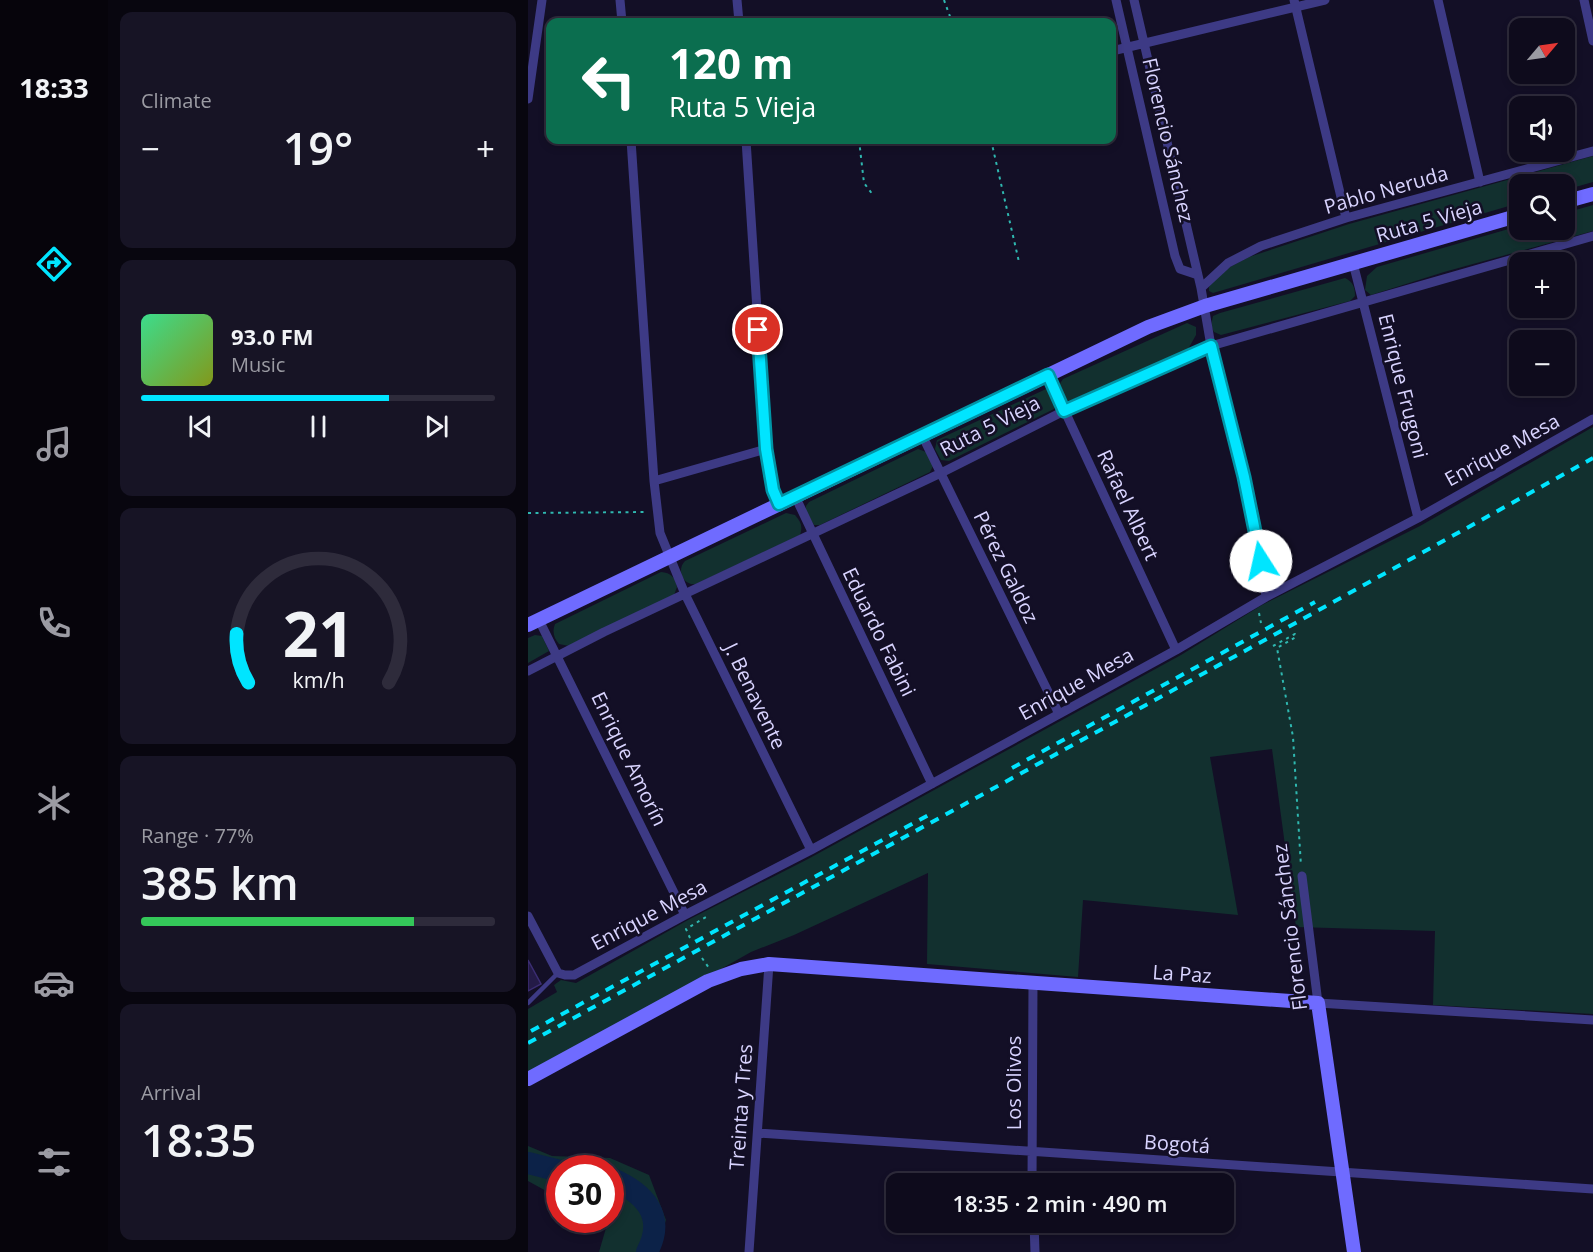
<!DOCTYPE html>
<html lang="en">
<head>
<meta charset="utf-8">
<style>
  body { margin:0; font-family:"Open Sans",sans-serif; background:#171425; color:#f1f3f6; height:100vh; display:flex; flex-direction:column; font-size:22px; white-space:nowrap }
  * { box-sizing:border-box; margin:0 }
  p { font-size:20px; color:#9b9ba3 }
  .icon { flex:none; width:33px; height:33px; fill:none; stroke:currentColor; stroke-width:2; stroke-linecap:round; stroke-linejoin:round }
  .map { position:relative; flex:1; overflow:hidden }
  .side { display:flex; flex-direction:column; gap:12px; padding:12px; background:#08060f; width:420px }
  .side>* { flex:none }
  .guide { position:absolute; left:18px; top:18px; width:570px; height:126px; border-radius:12px; box-shadow:0 3px 9px #0003,0 0 0 2px #2e2b3b; background:#0b6e4f; color:#fff; overflow:hidden }
  .needle { width:39px; rotate:61deg }
  .fabs { position:absolute; left:981px; top:18px; display:grid; gap:12px }
  .fabs a { display:grid; place-items:center; width:66px; height:66px; border-radius:12px; background:#0e0b1c; box-shadow:0 3px 9px #0003,0 0 0 2px #2e2b3b; font-size:30px }
  .speed { position:absolute; left:18px; top:1155px; display:flex; gap:12px; font-size:30px; font-weight:700; text-align:center }
  .speed>* { display:grid; place-content:center; width:78px; height:78px; border-radius:50%; background:#0e0b1c; box-shadow:0 3px 9px #0003,0 0 0 2px #2e2b3b; line-height:1 }
  .speed .limit { border:9px solid #d22; background:#fff; color:#111 }
  .pin { position:absolute; display:grid; place-items:center; width:51px; height:51px; color:#fff; margin:-26px; border:3px solid #fff; border-radius:50%; box-shadow:0 2px 6px #0007 }
  .me { position:absolute; width:66px; margin:-33px; rotate:350deg; stroke-linejoin:round; filter:drop-shadow(0 0 4px #0008) }
  .turn { display:flex; align-items:center; gap:21px; height:126px; padding:0 24px; font-size:27px }
  .turn .icon { width:78px; height:78px; stroke-width:2.5 }
  .turn b { display:block; font-size:42px; line-height:51px }
  .big { font-size:45px; font-weight:600; line-height:1.1 }
  .side .widget { flex:1; display:flex; flex-direction:column; justify-content:center; gap:9px; min-width:0; padding:0 21px; border-radius:12px; background:#171425 }
  .side .dial { align-items:center; gap:0 }
  .dial svg { height:156px; overflow:visible; fill:none; stroke:#2e2b3b; stroke-width:7; stroke-linecap:round; text-anchor:middle }
  .dial text { fill:#f1f3f6; stroke:none }
  .song { display:flex; align-items:center; gap:18px }
  .cover { width:72px; height:72px; border-radius:9px; background:linear-gradient(135deg,hsl(150 70% 55%),hsl(70 70% 35%)) }
  .played { height:6px; border-radius:3px; background:linear-gradient(90deg,#00e5ff 70%,#2e2b3b 70%) }
  .keys { display:flex; justify-content:space-around; direction:ltr }
  .heat { display:flex; justify-content:space-between; align-items:center; font-size:33px; direction:ltr }
  .charge { height:9px; border-radius:4px; background:linear-gradient(90deg,#34c759 77%,#2e2b3b 0) }
  .trip { position:absolute; left:358px; top:1173px; width:348px; height:60px; border-radius:12px; background:#0e0b1c; box-shadow:0 3px 9px #0003,0 0 0 2px #2e2b3b; font-weight:600; line-height:60px; text-align:center }
  main { display:flex; flex:1; min-height:0 }
  .menu { display:flex; flex-direction:column; width:108px; justify-content:space-around; align-items:center; background:#06040b; color:#9b9ba3 }
  .menu .icon { width:42px; height:42px }
  .menu .active { color:#00e5ff }
  .menu b { font-size:27px; color:#f1f3f6 }
  .map>svg:first-child { display:block }
  .green { fill:#12302f }
  .lines { fill:none; stroke-linecap:round; stroke-linejoin:round }
  .river { stroke:#0c2248; stroke-width:22 }
  .building { fill:#241b47; stroke:#3b2d73; stroke-width:1.5 }
  .path { stroke:#2fb8b0; stroke-width:2; stroke-dasharray:3 4.5; stroke-linecap:butt }
  .lane { stroke:#3d3a85; stroke-width:4.5 }
  .street { stroke:#3d3a85; stroke-width:9 }
  .secondary { stroke:#6f6bff; stroke-width:14 }
  .rail { stroke:#00e5ff; stroke-width:4; stroke-dasharray:9 8; stroke-linecap:butt }
  .route-casing { stroke:#0095a6; stroke-width:15 }
  .route { stroke:#00e5ff; stroke-width:10 }
  .labels { text-anchor:middle; stroke-width:5; stroke-linejoin:round; paint-order:stroke }
  .street-label { font-size:20px; fill:#d9d4ff; stroke:#130f26 }
</style>
</head>
<body>
<main>
<nav class="menu">
<b>18:33</b>
<svg class="icon active" aria-label="directions" viewBox="0 0 24 24"><path d="M12 3l9 9-9 9-9-9zM9 14v-3h6M13 9l2 2-2 2"/></svg>
<svg class="icon" aria-label="music" viewBox="0 0 24 24"><path d="M9 18V5l10-2v13"/><circle cx="6" cy="18" r="3"/><circle cx="16" cy="16" r="3"/></svg>
<svg class="icon" aria-label="phone" viewBox="0 0 24 24"><path d="M5 4h4l2 5-3 2q2 4 5 5l2-3 5 2v4C11 20 4 13 5 4z"/></svg>
<svg class="icon" aria-label="climate" viewBox="0 0 24 24"><path d="M12 3v18M4 7l16 10M4 17L20 7"/></svg>
<svg class="icon" aria-label="car" viewBox="0 0 24 24"><path d="M5 17H2v-5l4-1 3-4h7l3 4 3 1v5h-3M9 17h6M6 11h13"/><circle cx="7" cy="17" r="2"/><circle cx="17" cy="17" r="2"/></svg>
<svg class="icon" aria-label="filters" viewBox="0 0 24 24"><path d="M4 7h16M4 17h16"/><circle cx="9" cy="7" r="2"/><circle cx="15" cy="17" r="2"/></svg>
</nav>
<section class="side">
<div class="widget"><p>Climate</p>
<div class="heat"><a>−</a><b class="big">19°</b><a>+</a></div>
</div>
<div class="widget">
<div class="song"><i class="cover"></i><div><b>93.0 FM</b><p>Music</p></div></div>
<div class="played"></div>
<div class="keys"><svg class="icon" aria-label="previous" viewBox="0 0 24 24"><path d="M18 5L8 12l10 7zM5 5v14"/></svg><svg class="icon" aria-label="pause" viewBox="0 0 24 24"><path d="M8 5v14M16 5v14"/></svg><svg class="icon" aria-label="next" viewBox="0 0 24 24"><path d="M6 5l10 7-10 7zM19 5v14"/></svg></div>
</div>
<div class="widget dial"><svg viewBox="0 0 100 80">
<path d="M14 69A42 42 0 1 1 86 69"/>
<path d="M14 69A42 42 0 0 1 8 44" stroke="#00e5ff"/>
<text x="50" y="56" font-size="32" font-weight="700">21</text>
<text x="50" y="72" font-size="11">km/h</text>
</svg></div>
<div class="widget"><p>Range · 77%</p><b class="big">385 km</b><div class="charge"></div></div>
<div class="widget"><p>Arrival</p><b class="big">18:35</b></div>
</section>
<div class="map">
<svg width="1065" height="1252" viewBox="0 0 1065 1252">
  <rect width="100%" height="100%" fill="#130f26"/>
  <path class="green" d="M 1065,156 L 1065,182 L 1037,190 L 1036,184 L 992,184 L 991,203 L 685,293 L 681,291 L 681,287 L 684,282 L 702,267 L 721,257 L 821,224 Z
    M 1065,205 L 1065,231 L 916,272 L 843,295 L 837,290 L 839,276 L 849,267 L 991,226 L 992,230 L 1036,230 L 1037,213 Z
    M 817,278 C 825,282 827,287 827,296 L 822,301 L 693,335 L 686,332 L 683,326 L 685,316 L 692,313 Z
    M 659,323 L 668,327 L 668,335 L 659,351 L 541,401 L 537,400 L 531,385 L 535,379 Z
    M 518,389 C 525,395 527,399 526,409 L 421,461 L 413,460 L 407,449 L 409,440 Z
    M 1065,427 L 1065,1014 L 905,1005 L 907,931 L 768,927 L 744,749 L 682,757 L 710,915 L 555,900 L 550,977 L 399,964 L 400,873 L 266,935 L 223,952 L 0,1078 L 0,1009 L 29,992 L 26,985 L 33,980 L 48,983 L 160,920 L 280,859 L 653,655 L 734,605 L 892,526 Z
    M 390,449 L 398,452 L 405,466 L 402,472 L 292,525 L 286,525 L 278,512 L 278,506 L 281,502 Z
    M 258,513 L 267,515 C 273,522 275,526 272,535 L 168,584 C 155,586 148,570 157,561 Z
    M 133,572 C 143,573 147,577 149,587 L 146,595 L 41,646 L 31,644 C 26,638 24,632 27,624 Z
    M 7,635 L 14,636 L 21,651 L 0,663 L 0,638 Z
    M 0,1146 L 24,1156 L 82,1158 L 121,1175 L 138,1220 L 128,1252 L 71,1252 L 78,1228 L 70,1220 L 82,1220 L 82,1168 L 32,1168 L 31,1198 L 0,1181 Z"/>
  <g class="lines">
    <path class="river" d="M 0,1163 L 32,1171
      M 82,1178 C 115,1192 139,1215 119,1252"/>
  </g>
  <path class="building" d="M 0,960 L 13,984 L 0,991 Z"/>
  <g class="lines">
    <path class="path" d="M 416,0 L 424,22
      M 331,140 L 336,183 L 345,195
      M 463,140 L 491,262
      M 0,513 L 120,512
      M 731,613 L 733,623
      M 745,646 L 767,634 L 768,637 L 749,648 L 765,737 L 773,866
      M 162,938 L 158,929 L 178,917
      M 174,958 L 181,968"/>
    <path class="lane" d="M 0,1003 L 30,973"/>
    <path class="street" d="M 92,0 L 94,22
      M 209,0 L 211,22
      M 588,0 L 647,256 L 652,269 L 670,275
      M 606,0 L 673,288 L 683,346 L 731,543 L 738,597
      M 766,0 L 818,218
      M 910,0 L 952,182
      M 1056,0 L 1065,41
      M 584,51 L 797,0
      M 0,99 L 14,0
      M 103,140 L 126,481 L 132,533 L 157,594 L 283,850
      M 218,140 L 238,449 L 245,490 L 251,504
      M 825,263 L 890,518
      M 673,288 L 700,263 L 733,246 L 818,218 L 1065,151
      M 520,375 L 648,650
      M 394,435 L 531,714
      M 126,481 L 238,449
      M 267,496 L 404,784
      M 11,620 L 157,915
      M 0,671 L 76,632 L 413,473 L 536,411 L 683,346 L 1065,236
      M 774,876 L 790,1003 L 1065,1020
      M 0,916 L 30,973 L 37,975 L 46,975 L 157,915 L 283,850 L 648,650 L 738,597 L 890,518 L 1065,419
      M 230,1133 L 1065,1189
      M 504,1184 L 505,983
      M 506,1222 L 507,1252
      M 221,1252 L 241,964"/>
    <path class="secondary" d="M 1036,202 L 1065,194
      M 0,625 L 620,327 L 677,306 L 992,215
      M 0,1079 L 180,981 L 213,969 L 241,964 L 790,1003 L 826,1252"/>
    <path class="rail" d="M 484,768 L 787,602
      M 3,1031 L 406,812
      M 0,1043 L 744,636 L 1065,458"/>
  </g>
  <g class="lines">
    <defs>
      <path id="route" d="M 230,330 L 238,449 L 245,490 L 251,504 L 520,375 L 536,411 L 683,346 L 716,477 L 733,561"/>
    </defs>
    <use href="#route" class="route-casing"/>
    <use href="#route" class="route"/>
  </g>
  <g class="labels">
    <g class="street-label">
      <text transform="translate(640 140) rotate(77)" y="7">Florencio Sánchez</text>
      <text transform="translate(858 190) rotate(-16)" y="7">Pablo Neruda</text>
      <text transform="translate(901 221) rotate(-16)" y="7">Ruta 5 Vieja</text>
      <text transform="translate(875 386) rotate(76)" y="7">Enrique Frugoni</text>
      <text transform="translate(462 426) rotate(-27)" y="7">Ruta 5 Vieja</text>
      <text transform="translate(974 450) rotate(-29)" y="7">Enrique Mesa</text>
      <text transform="translate(600 505) rotate(65)" y="7">Rafael Albert</text>
      <text transform="translate(478 567) rotate(64)" y="7">Pérez Galdoz</text>
      <text transform="translate(351 632) rotate(64)" y="7">Eduardo Fabini</text>
      <text transform="translate(548 684) rotate(-29)" y="7">Enrique Mesa</text>
      <text transform="translate(227 696) rotate(64)" y="7">J. Benavente</text>
      <text transform="translate(101 759) rotate(64)" y="7">Enrique Amorín</text>
      <text transform="translate(121 915) rotate(-28)" y="7">Enrique Mesa</text>
      <text transform="translate(762 927) rotate(-97)" y="7">Florencio Sánchez</text>
      <text transform="translate(654 974) rotate(4)" y="7">La Paz</text>
      <text transform="translate(486 1083) rotate(-90)" y="7">Los Olivos</text>
      <text transform="translate(213 1107) rotate(-86)" y="7">Treinta y Tres</text>
      <text transform="translate(649 1144) rotate(4)" y="7">Bogotá</text>
    </g>
  </g>
</svg>
<div class="fabs">
<a><svg class="needle" viewBox="-14 -14 28 28"><path d="M0-13l5 13h-10z" fill="#e53935"/><path d="M0 13l5-13h-10z" fill="#9b9ba3"/></svg></a>
<a><svg class="icon" aria-label="sound" viewBox="0 0 24 24"><path d="M4 9h4l5-4v14l-5-4H4zM17 9q2 3 0 6"/></svg></a>
<a><svg class="icon" aria-label="search" viewBox="0 0 24 24"><circle cx="10" cy="10" r="6"/><path d="M15 15l6 6"/></svg></a>
<a>+</a>
<a>−</a>
</div>
<div class="speed"><div class="limit">30</div></div>
<div class="pin" style="left:230px;top:330px;background:#d93025"><svg class="icon" aria-label="arrive" viewBox="0 0 24 24"><path d="M6 21V4h12l-3 4 3 4H6"/></svg></div>
<svg class="me" style="left:733px;top:561px" viewBox="-20 -20 40 40"><circle r="19" fill="#fff"/><path d="M0-13L10 11 0 6-10 11z" fill="#00e5ff"/></svg>
<div class="trip">18:35 · 2 min · 490 m</div>
<div class="guide">
<div class="turn"><svg class="icon" aria-label="left" viewBox="0 0 24 24"><path d="M17 20v-9H6M10 6l-5 5 5 5"/></svg><div><b>120 m</b>Ruta 5 Vieja</div></div>
</div>
</div>
</main>
</body>
</html>
